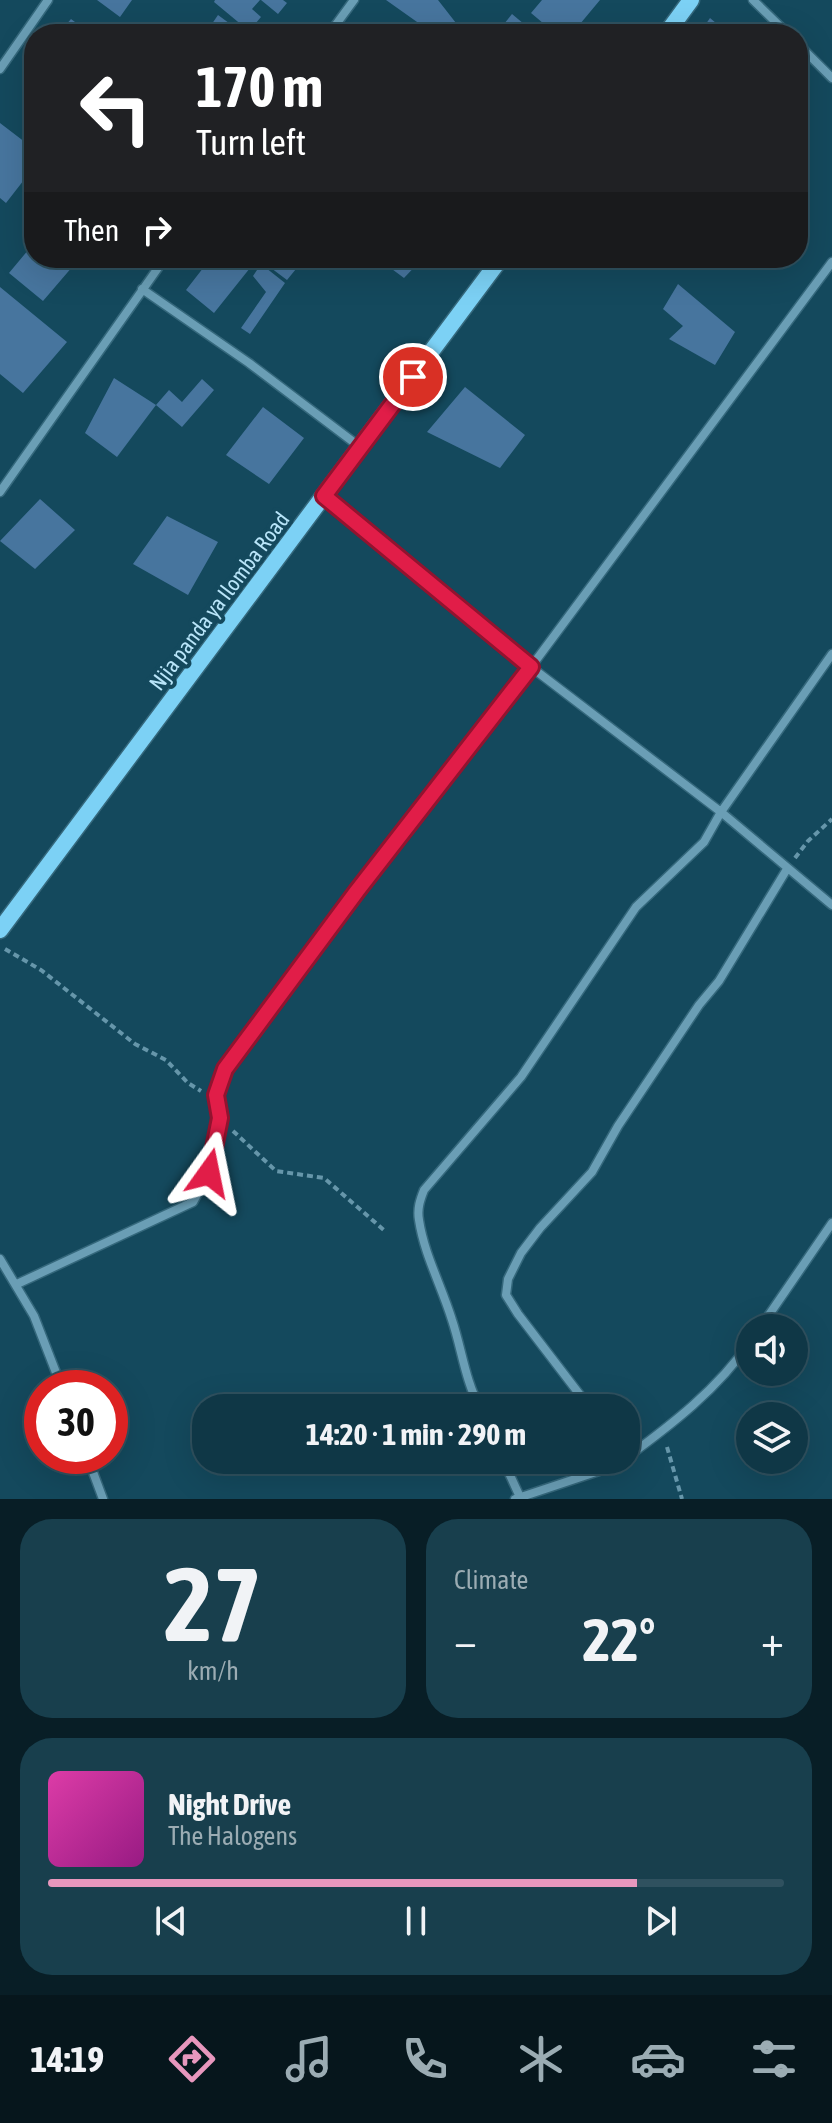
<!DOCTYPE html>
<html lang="en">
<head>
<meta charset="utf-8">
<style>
  body { margin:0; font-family:"Asap Condensed",sans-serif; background:#183f4d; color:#f1f3f6; height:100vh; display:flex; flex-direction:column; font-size:30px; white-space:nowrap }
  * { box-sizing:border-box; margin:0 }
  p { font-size:26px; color:#9bacb3 }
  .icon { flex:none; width:44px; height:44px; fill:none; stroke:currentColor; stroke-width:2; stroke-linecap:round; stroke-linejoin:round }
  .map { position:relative; height:1499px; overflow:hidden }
  .sheet { display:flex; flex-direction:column; gap:20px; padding:20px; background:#081e26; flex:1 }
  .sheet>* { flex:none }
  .banner { position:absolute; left:24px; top:24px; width:784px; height:244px; border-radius:32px; box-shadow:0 8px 32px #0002,0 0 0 2px #2f515f; background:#202124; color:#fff; overflow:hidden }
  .tools { position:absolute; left:736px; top:1314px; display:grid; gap:16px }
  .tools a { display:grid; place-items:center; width:72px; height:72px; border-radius:50%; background:#0f3746; box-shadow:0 8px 32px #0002,0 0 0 2px #2f515f; font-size:40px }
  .speed { position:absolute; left:24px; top:1370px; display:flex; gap:16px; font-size:40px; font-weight:700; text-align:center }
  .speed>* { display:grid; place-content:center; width:104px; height:104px; border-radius:50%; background:#0f3746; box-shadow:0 8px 32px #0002,0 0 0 2px #2f515f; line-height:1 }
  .speed .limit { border:12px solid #d22; background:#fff; color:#111 }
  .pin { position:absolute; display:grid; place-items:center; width:68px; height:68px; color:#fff; margin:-34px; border:4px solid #fff; border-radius:50%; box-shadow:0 2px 8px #0007 }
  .me { position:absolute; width:88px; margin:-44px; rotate:12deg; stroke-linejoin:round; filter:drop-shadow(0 0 6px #0008) }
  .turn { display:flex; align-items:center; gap:28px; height:168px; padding:0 40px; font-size:36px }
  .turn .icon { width:104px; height:104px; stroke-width:2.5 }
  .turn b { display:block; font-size:56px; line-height:68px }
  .then { display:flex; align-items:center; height:76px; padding:0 40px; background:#0003; gap:16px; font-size:30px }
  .big { font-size:60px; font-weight:700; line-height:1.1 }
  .sheet .card { flex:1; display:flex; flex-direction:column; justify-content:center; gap:12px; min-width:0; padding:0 28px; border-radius:32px; background:#183f4d }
  .sheet .dial { align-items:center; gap:0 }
  .dial b { font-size:104px; line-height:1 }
  .song { display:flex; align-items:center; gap:24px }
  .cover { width:96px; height:96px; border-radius:12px; background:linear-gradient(135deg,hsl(320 70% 55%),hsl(310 70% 35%)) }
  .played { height:8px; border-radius:4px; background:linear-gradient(90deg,#e797bd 80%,#2f515f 80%) }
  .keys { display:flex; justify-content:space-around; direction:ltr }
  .heat { display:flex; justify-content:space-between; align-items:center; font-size:44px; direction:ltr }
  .sheet .tiles { flex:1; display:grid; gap:20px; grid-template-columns:1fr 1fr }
  .card:last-child { grid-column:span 2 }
  .trip { position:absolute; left:192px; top:1394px; width:448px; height:80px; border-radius:32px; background:#0f3746; box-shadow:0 8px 32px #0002,0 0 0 2px #2f515f; font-weight:700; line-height:80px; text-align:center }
  .dock { display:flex; height:128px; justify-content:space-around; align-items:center; background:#06161c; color:#9bacb3 }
  .dock .icon { width:56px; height:56px }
  .dock .active { color:#e797bd }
  .dock b { font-size:36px; color:#f1f3f6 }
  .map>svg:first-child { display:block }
  .building { fill:#47759e }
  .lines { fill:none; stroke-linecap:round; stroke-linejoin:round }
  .street-casing { stroke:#35687c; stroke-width:11 }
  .secondary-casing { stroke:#35687c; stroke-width:19 }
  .path { stroke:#6696aa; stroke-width:4; stroke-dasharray:6 4; stroke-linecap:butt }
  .street { stroke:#6a9eb5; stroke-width:8 }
  .secondary { stroke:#7cd1f5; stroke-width:16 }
  .route-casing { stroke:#92132f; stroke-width:20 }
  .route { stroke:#e11d48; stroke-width:14 }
  .labels { text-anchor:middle; stroke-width:8; stroke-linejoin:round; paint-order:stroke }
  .street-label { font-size:22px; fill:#b9e5f9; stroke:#14495d }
</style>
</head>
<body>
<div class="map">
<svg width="832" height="1499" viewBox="0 0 832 1499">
  <rect width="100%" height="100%" fill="#14495d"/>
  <path class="building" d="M 97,0 L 132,0 L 120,17 Z
    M 215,0 L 260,0 L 252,9 L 261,17 L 249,31 L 214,2 Z
    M 261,0 L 283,0 L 287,3 L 278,14 Z
    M 386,0 L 438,0 L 456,23 L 453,34 L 434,34 Z
    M 542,0 L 600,0 L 580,24 L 588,31 L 586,34 L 556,34 L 531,13 Z
    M 512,14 L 536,34 L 496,34 Z
    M 218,15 L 244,34 L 205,34 Z
    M 710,18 L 729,34 L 699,34 Z
    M 71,19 L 91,34 L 58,34 Z
    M 0,123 L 34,149 L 34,167 L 6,203 L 0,198 Z
    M 34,243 L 34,258 L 62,258 L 73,266 L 43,301 L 9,273 Z
    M 84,258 L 102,258 L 96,267 Z
    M 201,258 L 237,258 L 250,268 L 214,313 L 186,290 L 207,263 Z
    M 272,258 L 305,258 L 287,280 L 267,265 Z
    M 377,258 L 423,258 L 404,278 Z
    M 261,264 L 285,283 L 250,334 L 241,328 L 266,292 L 253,276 Z
    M 678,284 L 735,332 L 715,365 L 669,339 L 683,326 L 663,309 Z
    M 0,287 L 67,342 L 23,393 L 0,374 Z
    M 114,378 L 156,405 L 117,457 L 85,433 Z
    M 202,379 L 214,390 L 182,427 L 156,405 L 169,390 L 182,402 Z
    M 465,387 L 525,435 L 500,468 L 427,432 Z
    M 263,407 L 304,438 L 269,484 L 226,455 Z
    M 40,499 L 75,530 L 35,569 L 0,541 Z
    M 167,516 L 218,542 L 188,595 L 133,564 Z"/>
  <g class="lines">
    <defs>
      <path id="street" d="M 753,0 L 788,34
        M 329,34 L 354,0
        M 798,44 L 832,78
        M 0,69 L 48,0
        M 142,289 L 249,363 L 360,447
        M 0,492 L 165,258
        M 324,496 L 531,667 L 721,812 L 832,905
        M 0,1259 L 34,1316 L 62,1388
        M 17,1284 L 193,1202 L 209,1173 L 220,1118 L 216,1095 L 225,1069 L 357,891 L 531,667 L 832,262
        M 760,1328 L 832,1223
        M 480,1408 C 465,1380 462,1350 452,1320 C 442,1287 424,1254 419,1220 C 417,1209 420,1200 424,1190 L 521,1077 L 636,907 L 704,842 L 721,812 L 832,654
        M 590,1408 L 518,1314 L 506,1295 L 508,1279 L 521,1253 L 540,1228 L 592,1172 L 618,1126 L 699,1005 L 719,981 L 787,869
        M 87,1456 L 103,1499
        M 626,1458 C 671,1425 718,1389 750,1342
        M 503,1460 L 520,1497
        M 515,1499 L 605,1469 L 622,1460"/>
      <path id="secondary" d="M 666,34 L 691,0
        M 0,930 L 501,258"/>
    </defs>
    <use href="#street" class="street-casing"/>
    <use href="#secondary" class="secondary-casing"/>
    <path class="path" d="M 795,858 L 808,841 L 832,819
      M 5,949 L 41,970 L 135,1044 L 166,1060 L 188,1083 L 201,1091
      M 233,1131 L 276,1171 L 324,1178 L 385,1231
      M 667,1447 L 682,1499"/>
    <use href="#street" class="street"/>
    <use href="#secondary" class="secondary"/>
  </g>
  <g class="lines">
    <defs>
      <path id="route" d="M 209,1173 L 220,1118 L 216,1095 L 225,1069 L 357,891 L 531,667 L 324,496 L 413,377"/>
    </defs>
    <use href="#route" class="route-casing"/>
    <use href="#route" class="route"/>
  </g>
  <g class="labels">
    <g class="street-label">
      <text transform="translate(219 601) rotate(-53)" y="8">Njia panda ya Ilomba Road</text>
    </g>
  </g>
</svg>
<div class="tools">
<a><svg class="icon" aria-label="sound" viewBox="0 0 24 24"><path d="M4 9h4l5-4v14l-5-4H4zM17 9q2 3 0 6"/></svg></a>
<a><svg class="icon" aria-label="layers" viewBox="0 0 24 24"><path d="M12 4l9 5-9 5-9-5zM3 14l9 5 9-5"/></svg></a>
</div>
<div class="speed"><div class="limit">30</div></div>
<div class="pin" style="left:413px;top:377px;background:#d93025"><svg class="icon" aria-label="arrive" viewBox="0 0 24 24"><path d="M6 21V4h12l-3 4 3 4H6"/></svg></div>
<svg class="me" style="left:209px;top:1173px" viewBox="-20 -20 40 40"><path d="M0-17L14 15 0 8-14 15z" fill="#e11d48" stroke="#fff" stroke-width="4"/></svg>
<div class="trip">14:20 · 1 min · 290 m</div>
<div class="banner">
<div class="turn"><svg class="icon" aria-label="left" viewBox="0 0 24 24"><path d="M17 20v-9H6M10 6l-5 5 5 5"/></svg><div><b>170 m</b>Turn left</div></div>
<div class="then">Then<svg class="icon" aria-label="right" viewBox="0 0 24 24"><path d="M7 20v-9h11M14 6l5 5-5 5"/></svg></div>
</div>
</div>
<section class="sheet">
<div class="tiles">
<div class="card dial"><b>27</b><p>km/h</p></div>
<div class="card"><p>Climate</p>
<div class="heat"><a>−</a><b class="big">22°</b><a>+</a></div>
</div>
<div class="card">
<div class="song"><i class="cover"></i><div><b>Night Drive</b><p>The Halogens</p></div></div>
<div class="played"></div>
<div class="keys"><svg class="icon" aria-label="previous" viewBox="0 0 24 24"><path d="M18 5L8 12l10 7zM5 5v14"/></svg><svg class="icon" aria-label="pause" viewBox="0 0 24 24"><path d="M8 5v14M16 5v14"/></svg><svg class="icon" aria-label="next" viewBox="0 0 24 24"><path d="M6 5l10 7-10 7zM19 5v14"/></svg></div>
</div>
</div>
</section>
<nav class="dock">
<b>14:19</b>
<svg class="icon active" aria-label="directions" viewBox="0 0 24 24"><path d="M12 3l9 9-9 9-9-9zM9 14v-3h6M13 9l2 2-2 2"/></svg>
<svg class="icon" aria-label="music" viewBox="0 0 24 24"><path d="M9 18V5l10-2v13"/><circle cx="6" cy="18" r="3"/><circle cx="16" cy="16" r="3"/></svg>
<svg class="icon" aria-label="phone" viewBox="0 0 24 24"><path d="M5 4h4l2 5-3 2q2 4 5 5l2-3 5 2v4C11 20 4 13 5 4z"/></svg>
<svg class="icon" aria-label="climate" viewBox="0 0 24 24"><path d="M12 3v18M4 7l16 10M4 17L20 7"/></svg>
<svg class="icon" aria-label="car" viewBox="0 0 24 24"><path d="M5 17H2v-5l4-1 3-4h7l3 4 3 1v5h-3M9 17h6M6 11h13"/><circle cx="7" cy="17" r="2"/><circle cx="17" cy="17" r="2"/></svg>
<svg class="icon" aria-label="filters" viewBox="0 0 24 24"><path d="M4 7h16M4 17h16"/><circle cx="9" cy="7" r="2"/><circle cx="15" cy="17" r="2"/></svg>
</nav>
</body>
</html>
